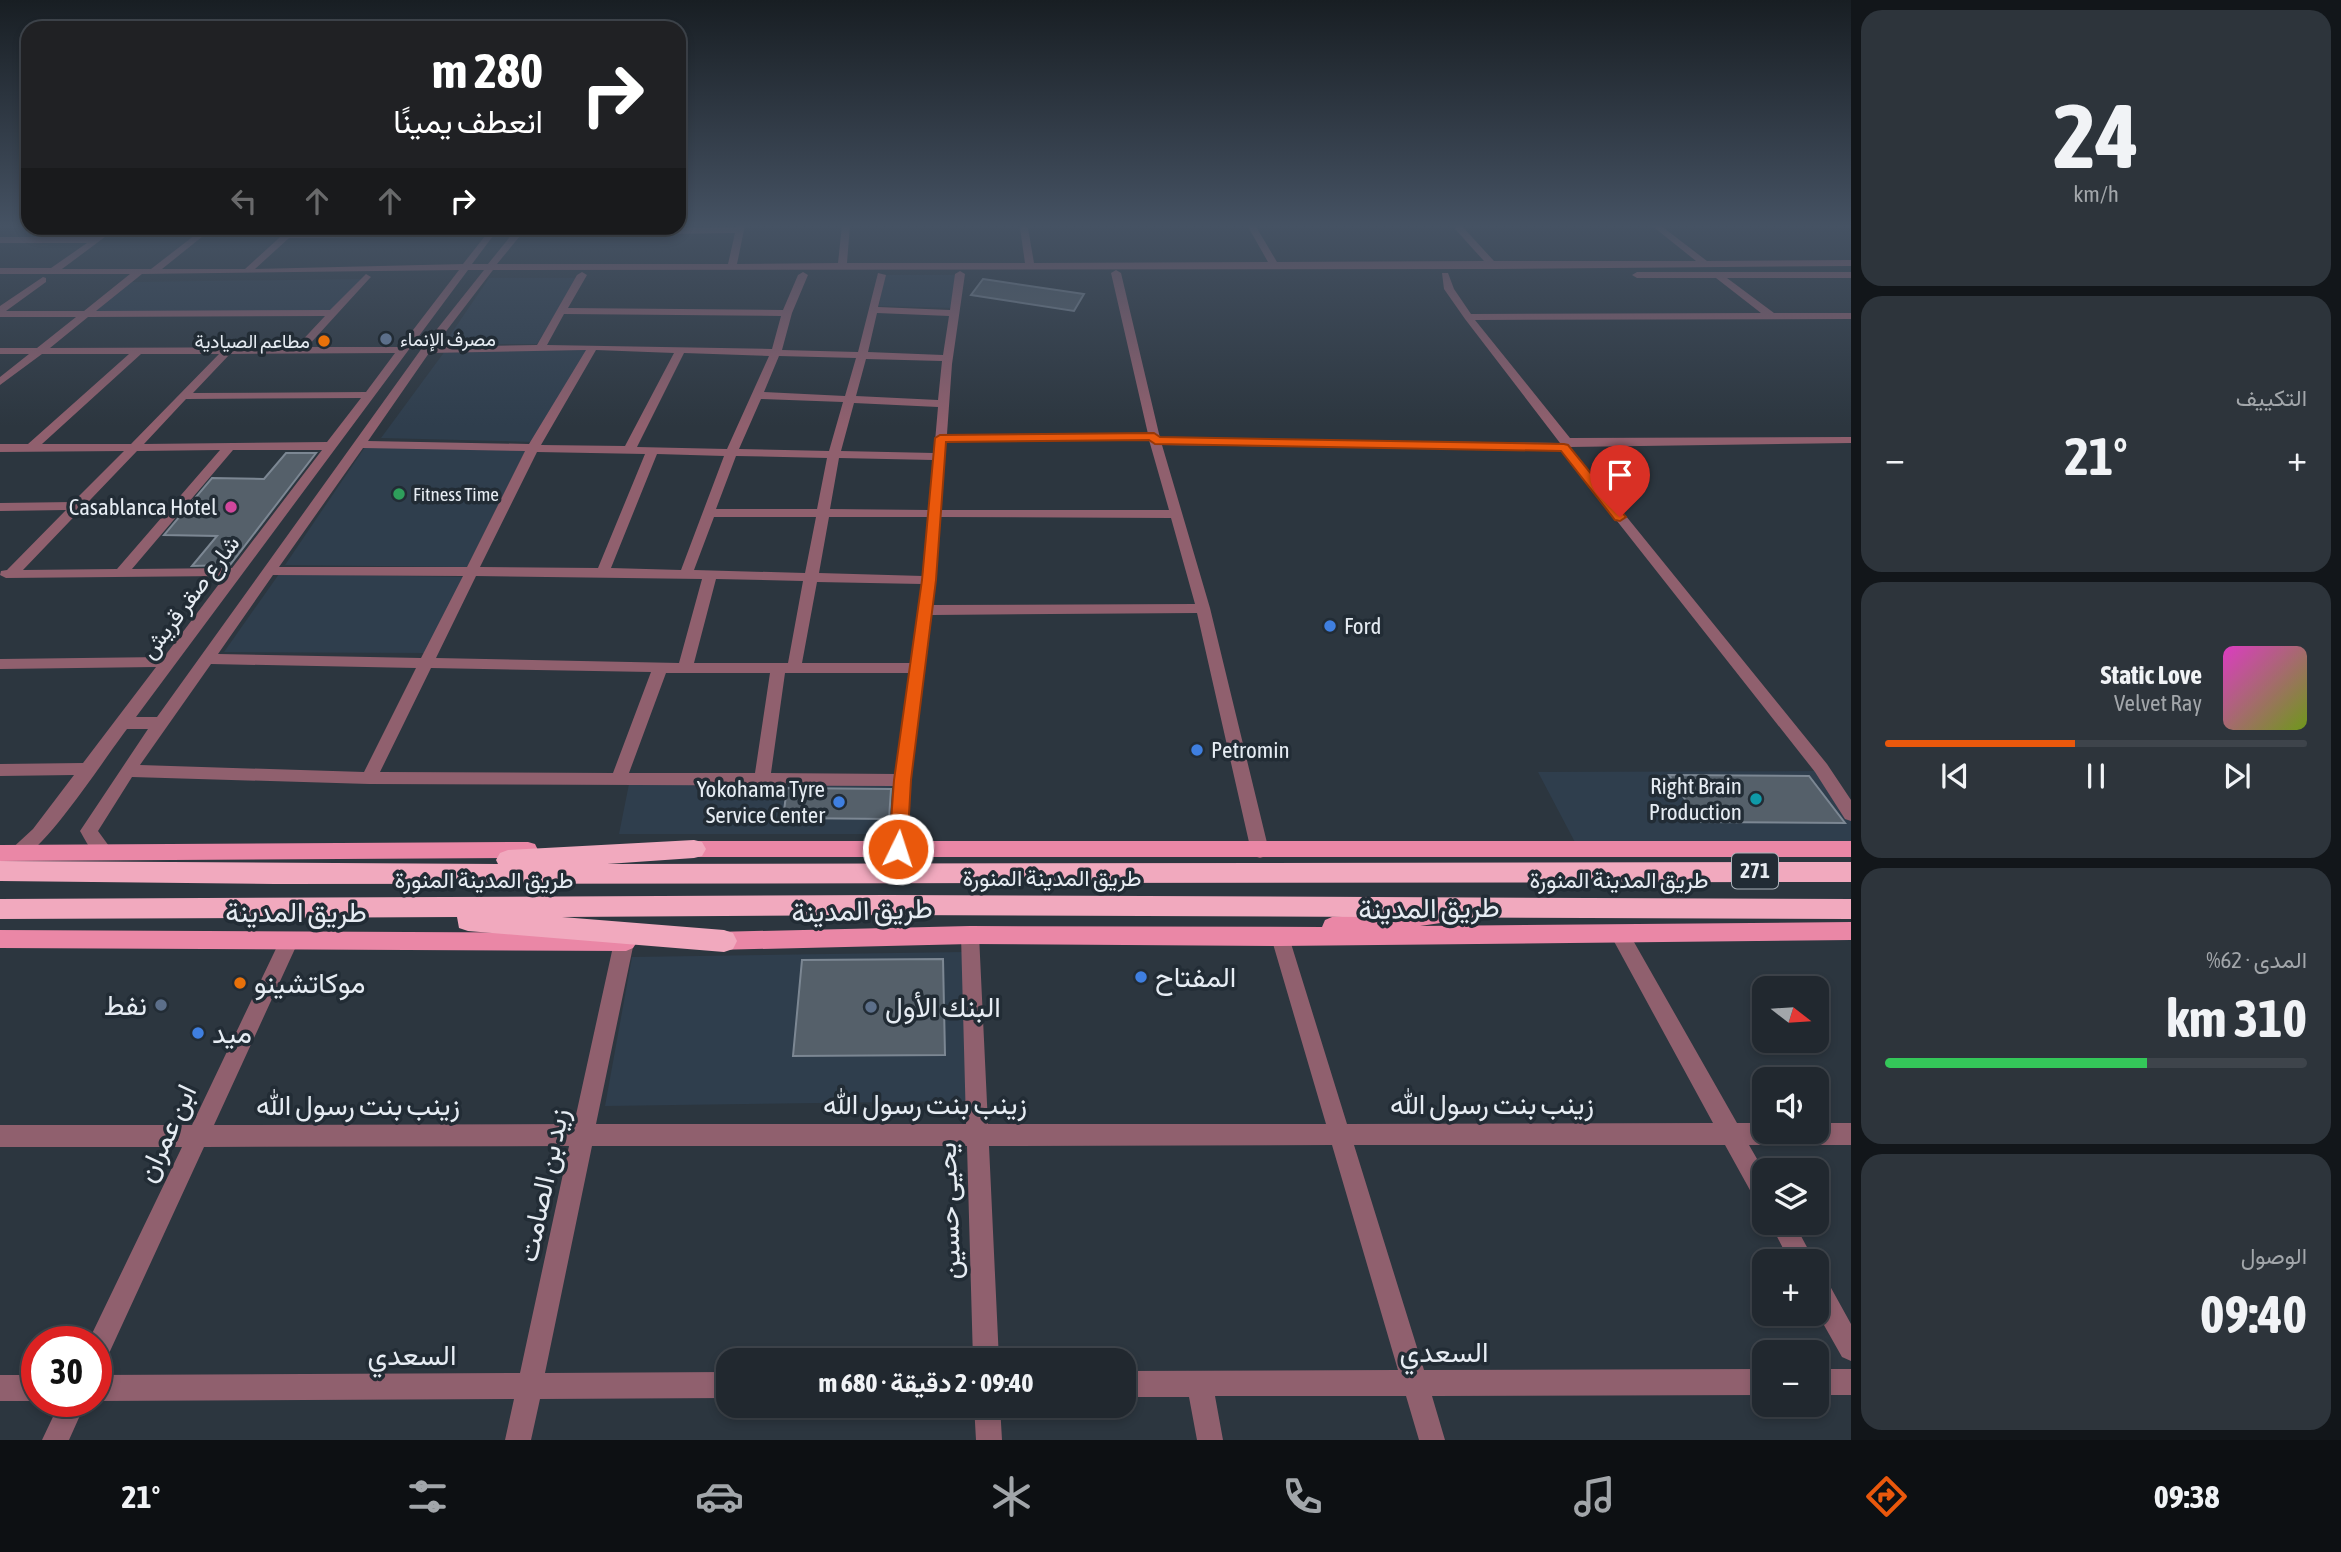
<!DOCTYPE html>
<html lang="ar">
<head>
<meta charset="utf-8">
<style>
  body { margin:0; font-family:"Asap Condensed",Vazirmatn,sans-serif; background:#2d343b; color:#f1f3f6; direction:rtl; height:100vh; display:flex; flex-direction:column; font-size:26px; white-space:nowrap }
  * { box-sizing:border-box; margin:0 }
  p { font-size:23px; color:#a2a6aa }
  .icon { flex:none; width:38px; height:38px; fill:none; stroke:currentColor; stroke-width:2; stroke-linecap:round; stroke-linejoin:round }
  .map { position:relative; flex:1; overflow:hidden; direction:ltr }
  .details { display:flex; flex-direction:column; gap:10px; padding:10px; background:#12161a; width:490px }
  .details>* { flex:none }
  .banner { position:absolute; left:21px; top:21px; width:665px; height:214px; border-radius:21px; box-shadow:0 4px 10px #0003,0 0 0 2px #3e444b; direction:rtl; background:#202124; color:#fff; overflow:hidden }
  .needle { width:46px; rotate:107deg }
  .fabs { position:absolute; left:1752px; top:976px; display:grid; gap:14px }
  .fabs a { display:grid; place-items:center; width:77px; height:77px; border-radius:14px; background:#21282f; box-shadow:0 4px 10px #0003,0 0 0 2px #3e444b; font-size:35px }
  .speed { position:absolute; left:21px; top:1326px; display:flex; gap:14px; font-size:35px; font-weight:700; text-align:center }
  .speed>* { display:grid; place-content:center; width:91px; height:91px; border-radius:50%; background:#21282f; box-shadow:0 4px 10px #0003,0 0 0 2px #3e444b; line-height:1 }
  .speed .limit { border:10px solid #d22; background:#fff; color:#111 }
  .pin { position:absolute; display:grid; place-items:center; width:60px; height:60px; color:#fff; margin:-72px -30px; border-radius:50% 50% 50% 0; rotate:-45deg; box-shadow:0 0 7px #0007 }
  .pin .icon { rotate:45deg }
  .me { position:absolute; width:77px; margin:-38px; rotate:4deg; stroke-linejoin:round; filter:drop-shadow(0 0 5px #0008) }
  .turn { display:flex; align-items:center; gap:24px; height:147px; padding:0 28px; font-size:32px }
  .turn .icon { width:91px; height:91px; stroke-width:2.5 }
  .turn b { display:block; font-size:49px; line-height:60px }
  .lanes { display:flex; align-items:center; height:66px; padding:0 28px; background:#0003; justify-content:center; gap:35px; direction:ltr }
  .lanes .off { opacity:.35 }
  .big { font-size:52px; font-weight:700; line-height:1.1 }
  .details .tile { flex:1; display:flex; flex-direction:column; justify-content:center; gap:10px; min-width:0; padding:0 24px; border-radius:21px; background:#2d343b }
  .details .dial { align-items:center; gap:0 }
  .dial b { font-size:91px; line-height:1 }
  .song { display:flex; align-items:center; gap:21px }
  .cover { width:84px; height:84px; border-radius:10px; background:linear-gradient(135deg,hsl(310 70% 55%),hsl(80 70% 35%)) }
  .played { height:7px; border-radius:4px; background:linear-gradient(90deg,#ea580c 45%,#3e444b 45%) }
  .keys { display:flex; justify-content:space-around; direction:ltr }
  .heat { display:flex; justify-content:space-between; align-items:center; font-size:38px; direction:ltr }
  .charge { height:10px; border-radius:5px; background:linear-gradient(90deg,#34c759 62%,#3e444b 0) }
  .trip { position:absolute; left:716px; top:1348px; width:420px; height:70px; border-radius:21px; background:#21282f; box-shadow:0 4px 10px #0003,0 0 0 2px #3e444b; font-weight:700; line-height:70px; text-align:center; direction:rtl }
  .tabs { display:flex; height:112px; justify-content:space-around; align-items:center; background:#0d1013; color:#a2a6aa }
  .tabs .icon { width:49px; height:49px }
  .tabs .current { color:#ea580c }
  .tabs b { font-size:32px; color:#f1f3f6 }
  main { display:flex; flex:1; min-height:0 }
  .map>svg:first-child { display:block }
  .built { fill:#2f3e4d }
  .building { fill:#55606a; stroke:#7c8793; stroke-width:2 }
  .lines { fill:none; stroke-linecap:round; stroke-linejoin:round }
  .minor { fill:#90606e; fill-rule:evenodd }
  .major { fill:#ea87a6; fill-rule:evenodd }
  .highway { fill:#f1a9be; fill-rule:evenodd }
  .route { fill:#ea580c; stroke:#983908; stroke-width:2 }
  .service-dot { fill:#5c6f8a; stroke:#222c35; stroke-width:2.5 }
  .food-dot { fill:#e8710a; stroke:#222c35; stroke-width:2.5 }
  .leisure-dot { fill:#2e9e5b; stroke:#222c35; stroke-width:2.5 }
  .hotel-dot { fill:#d1479c; stroke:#222c35; stroke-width:2.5 }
  .shop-dot { fill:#3f7fe0; stroke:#222c35; stroke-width:2.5 }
  .culture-dot { fill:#0f9aa8; stroke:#222c35; stroke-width:2.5 }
  .labels { text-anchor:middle; stroke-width:7; stroke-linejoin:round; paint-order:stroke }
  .far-poi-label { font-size:19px; fill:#e6ecf3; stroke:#222c35; text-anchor:start }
  .shield { fill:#222c35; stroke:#abb2ba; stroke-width:2 }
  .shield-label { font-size:21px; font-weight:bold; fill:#e6ecf3 }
  .poi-label { font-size:23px; fill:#e6ecf3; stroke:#222c35; text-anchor:end }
  .street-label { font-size:23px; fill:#e6ecf3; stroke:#222c35 }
  .near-street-label { font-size:28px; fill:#e6ecf3; stroke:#222c35 }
  .near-poi-label { font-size:28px; fill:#e6ecf3; stroke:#222c35; text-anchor:start }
</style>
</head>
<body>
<main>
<section class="details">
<div class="tile dial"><b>24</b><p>km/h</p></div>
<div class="tile"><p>التكييف</p>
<div class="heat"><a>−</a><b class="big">21°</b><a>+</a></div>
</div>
<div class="tile">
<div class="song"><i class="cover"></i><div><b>Static Love</b><p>Velvet Ray</p></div></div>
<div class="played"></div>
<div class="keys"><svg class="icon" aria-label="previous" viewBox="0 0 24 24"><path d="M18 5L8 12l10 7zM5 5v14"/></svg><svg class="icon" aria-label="pause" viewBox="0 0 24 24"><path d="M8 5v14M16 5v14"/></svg><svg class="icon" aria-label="next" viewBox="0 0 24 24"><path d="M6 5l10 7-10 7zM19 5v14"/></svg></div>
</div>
<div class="tile"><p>المدى · 62%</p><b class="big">310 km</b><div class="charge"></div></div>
<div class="tile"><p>الوصول</p><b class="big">09:40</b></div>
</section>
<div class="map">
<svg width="1851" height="1440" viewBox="0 0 1851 1440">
  <rect width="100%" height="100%" fill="#2c363f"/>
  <path class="built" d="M 884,275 L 955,275 L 953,308 L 879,306 Z
    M 489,278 L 577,278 L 537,344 L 444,344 Z
    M 362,279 L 330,312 L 91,313 L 130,282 Z
    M 587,350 L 535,442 L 381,438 L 445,351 Z
    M 365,447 L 526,450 L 467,567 L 285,565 Z
    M 279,574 L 466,577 L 427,653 L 224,652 Z
    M 1816,771 L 1851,816 L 1851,846 L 1577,846 L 1538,772 Z
    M 898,783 L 890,834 L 619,834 L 629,784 Z
    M 963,952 L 968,1101 L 605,1106 L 632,957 Z"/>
  <path class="building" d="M 983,279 L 1084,294 L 1074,311 L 971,295 Z
    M 286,453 L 316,453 L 230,565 L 192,566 L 217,536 L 164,535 L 212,478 L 264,479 Z
    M 1669,775 L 1809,776 L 1845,823 L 1700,822 Z
    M 787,788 L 891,789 L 889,819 L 783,818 Z
    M 943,959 L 945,1055 L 793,1056 L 802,960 Z"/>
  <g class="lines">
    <path class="minor" d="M 737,225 L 745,225 L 737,264 L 838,263 L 842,225 L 850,225 L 847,263 L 1025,263 L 1020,228 L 1024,225 L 1028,228 L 1034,263 L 1268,262 L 1247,225 L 1255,225 L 1277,262 L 1484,261 L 1455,229 L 1457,225 L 1461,225 L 1494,261 L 1696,261 L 1651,225 L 1660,225 L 1707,261 L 1851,260 L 1851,266 L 1493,269 L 493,270 L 434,347 L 537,345 L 577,275 L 582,272 L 587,275 L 568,308 L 783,310 L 798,275 L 803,272 L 808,275 L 792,313 L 782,350 L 858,352 L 878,273 L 886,275 L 878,307 L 950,310 L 955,274 L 960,271 L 965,274 L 952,364 L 947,434 L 1148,434 L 1111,273 L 1116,270 L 1121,273 L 1160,438 L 1560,443 L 1465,319 L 1444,289 L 1442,273 L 1448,273 L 1454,289 L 1471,314 L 1761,313 L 1716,278 L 1637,278 L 1632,275 L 1637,272 L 1851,272 L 1851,278 L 1727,278 L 1774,313 L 1851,313 L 1851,319 L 1475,320 L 1570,438 L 1851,437 L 1851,443 L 1570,447 L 1827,764 L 1851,800 L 1851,821 L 1845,819 L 1815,772 L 1561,450 L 1162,445 L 1210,608 L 1269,851 L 1266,856 L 1260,858 L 1254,856 L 1251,851 L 1197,613 L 932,615 L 911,780 L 907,849 L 904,854 L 898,856 L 892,854 L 889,849 L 894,786 L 369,784 L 132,777 L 98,831 L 114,853 L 111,858 C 96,863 87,843 80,831 L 148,729 L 127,729 C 107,755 46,849 20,859 C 15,861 15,860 10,858 L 7,853 L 33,829 L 74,775 L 0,776 L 0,764 L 83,763 L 156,667 L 0,669 L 0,659 L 164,657 L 225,576 L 6,578 L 0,575 L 1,571 L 7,570 L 66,510 L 0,511 L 0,503 L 73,502 L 124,451 L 0,452 L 0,444 L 28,444 L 129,354 L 42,354 L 0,385 L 0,377 L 29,354 L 0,354 L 0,348 L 37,348 L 76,317 L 0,317 L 0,306 L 43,277 L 46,278 L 46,282 L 6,311 L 84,311 L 130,274 L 0,274 L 0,268 L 51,268 L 87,243 L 0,243 L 0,237 L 94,237 L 108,228 L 117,228 L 62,269 L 151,269 L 204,228 L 213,228 L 162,269 L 245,269 L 290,228 L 298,228 L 294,232 L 489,230 L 491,228 L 499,228 L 472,264 L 488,264 L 517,228 L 525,228 L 524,230 L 736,227 ZM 735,233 L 728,264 L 497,264 L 520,236 ZM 485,236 L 463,264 L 255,269 L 289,238 ZM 459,270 L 400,347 L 307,347 L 369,279 L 371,277 L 366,274 L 330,310 L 96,311 L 142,274 ZM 468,270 L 484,270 L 422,348 L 157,717 L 136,717 ZM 877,313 L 949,316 L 943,355 L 868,352 ZM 564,314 L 781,316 L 772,349 L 547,345 ZM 325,316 L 296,347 L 50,348 L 88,317 ZM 586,350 L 529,444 L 368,441 L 429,353 ZM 596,350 L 674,353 L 625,446 L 541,445 ZM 395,353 L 366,392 L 193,393 L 230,354 ZM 684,353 L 769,356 L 727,449 L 637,447 ZM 141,354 L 219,354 L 131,444 L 42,444 ZM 779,356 L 856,358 L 845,396 L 764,392 ZM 866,359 L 942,361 L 938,400 L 856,396 ZM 361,398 L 327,442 L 144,444 L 186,399 ZM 761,399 L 843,402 L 829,451 L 739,449 ZM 854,403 L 938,407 L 934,453 L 841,451 ZM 946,441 L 1149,440 L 1169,510 L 941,510 ZM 363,448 L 525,451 L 467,567 L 279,567 ZM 220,450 L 117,569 L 23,570 L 137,451 ZM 233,450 L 322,450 L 232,568 L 132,569 ZM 537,452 L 645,454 L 598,568 L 480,567 ZM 657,454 L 724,456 L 681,570 L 611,568 ZM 736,456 L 827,458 L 817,509 L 716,509 ZM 839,458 L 933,460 L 929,510 L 830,509 ZM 714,517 L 816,517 L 805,573 L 694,570 ZM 829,517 L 928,517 L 923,576 L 819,573 ZM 941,517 L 1171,518 L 1195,604 L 933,605 ZM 273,575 L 463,576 L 421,658 L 218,654 ZM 476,576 L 702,579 L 679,663 L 436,658 ZM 716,579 L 803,581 L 788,663 L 694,663 ZM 817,582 L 922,584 L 911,663 L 802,663 ZM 211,664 L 416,668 L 364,772 L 140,765 ZM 431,668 L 651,672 L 613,773 L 380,772 ZM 666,673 L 770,673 L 755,773 L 629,773 ZM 785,673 L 909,673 L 896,774 L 771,773 Z
      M 1619,926 L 1626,928 L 1737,1123 L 1764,1123 L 1764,1132 L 1816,1132 L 1816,1123 L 1851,1123 L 1851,1145 L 1749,1145 L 1764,1171 L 1764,1204 L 1756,1201 L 1725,1145 L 1354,1145 L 1424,1370 L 1764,1369 L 1764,1395 L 1432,1396 L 1445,1440 L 1419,1440 L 1406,1396 L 1215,1396 L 1223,1440 L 1197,1440 L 1189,1397 L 1124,1397 L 1124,1371 L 1398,1370 L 1332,1145 L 989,1146 L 999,1360 L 973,1360 L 967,1146 L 592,1146 L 545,1373 L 728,1372 L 728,1398 L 540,1399 L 531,1440 L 505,1440 L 514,1399 L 96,1401 L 96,1375 L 520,1373 L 569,1146 L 204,1147 L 105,1362 L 96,1365 L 96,1342 L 88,1342 L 182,1147 L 0,1147 L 0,1125 L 192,1125 L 283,934 L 290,932 L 297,934 L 299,940 L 214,1125 L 574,1124 L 614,942 L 617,936 L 624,934 L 631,936 L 634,942 L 596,1124 L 966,1124 L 961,935 L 963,929 L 970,927 L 977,929 L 979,935 L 988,1124 L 1326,1124 L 1271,937 L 1273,931 L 1280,929 L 1287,931 L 1289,937 L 1347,1124 L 1713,1123 L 1610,934 L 1612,928 Z
      M 1770,1223 L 1794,1223 L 1815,1262 L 1790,1262 Z
      M 1816,1274 L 1825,1277 L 1851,1324 L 1851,1361 L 1842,1357 L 1816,1311 Z
      M 1816,1369 L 1851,1369 L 1851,1395 L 1816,1395 Z
      M 0,1375 L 37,1375 L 37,1401 L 0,1401 Z
      M 60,1402 L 86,1402 L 69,1440 L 42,1440 Z
      M 974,1405 L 1000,1405 L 1002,1440 L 976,1440 Z"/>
    <path class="major" d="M 682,841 L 1851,841 L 1851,857 L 682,857 L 675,855 L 672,849 L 675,843 Z
      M 528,842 L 535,844 L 538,850 L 535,856 L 528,858 L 0,861 L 0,845 Z
      M 1447,906 L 1454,909 L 1457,915 L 1454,921 L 1420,926 L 1851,922 L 1851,940 L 1280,946 L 970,944 L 714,950 L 707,947 L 703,941 L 707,935 L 714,932 L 970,926 L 1322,927 L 1325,920 L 1332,917 Z
      M 0,930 L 626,933 L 633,936 L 637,942 L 633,948 L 626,951 L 0,948 Z"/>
    <path class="highway" d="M 694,840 L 702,842 L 706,849 L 702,856 L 694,858 L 607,864 L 1851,862 L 1851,882 L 275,884 L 0,881 L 0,861 L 498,864 L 496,860 L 500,853 L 508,850 Z
      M 887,895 L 1851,899 L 1851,919 L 887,915 L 562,917 L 724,930 L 733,933 L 737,941 L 733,949 L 724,952 L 468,931 L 459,928 L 457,917 L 0,919 L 0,899 Z"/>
  </g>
  <linearGradient id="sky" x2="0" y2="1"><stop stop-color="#181e23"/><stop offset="0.53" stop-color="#455263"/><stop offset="1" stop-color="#455263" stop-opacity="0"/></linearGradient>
  <rect width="1851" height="426" fill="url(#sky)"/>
  <path class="route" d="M 1154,433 L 1160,437 L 1564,444 L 1568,445 L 1626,517 L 1620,521 L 1615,520 L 1561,451 L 1155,444 L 1149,440 L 946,442 L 936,580 L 911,780 L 907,849 L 904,854 L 898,856 L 891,854 L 889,849 L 894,780 L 922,580 L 935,438 L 940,435 Z"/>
  <g class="service-dot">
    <circle cx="386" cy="339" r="7"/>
    <circle cx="161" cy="1005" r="7"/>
    <circle cx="871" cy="1007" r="7"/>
  </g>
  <g class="food-dot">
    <circle cx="324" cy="341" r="7"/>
    <circle cx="240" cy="983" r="7"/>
  </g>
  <circle class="leisure-dot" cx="399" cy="494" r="7"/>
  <circle class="hotel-dot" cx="231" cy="507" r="7"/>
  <g class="shop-dot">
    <circle cx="1330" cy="626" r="7"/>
    <circle cx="1197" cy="750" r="7"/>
    <circle cx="839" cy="802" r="7"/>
    <circle cx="1141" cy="977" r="7"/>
    <circle cx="198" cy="1033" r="7"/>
  </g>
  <circle class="culture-dot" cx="1756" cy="799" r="7"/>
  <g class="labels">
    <g class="far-poi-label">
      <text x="400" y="346">مصرف الإنماء</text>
      <text x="310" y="348" text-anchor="end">مطاعم الصيادية</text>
      <text x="413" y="501">Fitness Time</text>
    </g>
    <rect class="shield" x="1732" y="853.5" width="46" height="35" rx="5"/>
    <g class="shield-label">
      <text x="1755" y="878">271</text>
    </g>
    <g class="poi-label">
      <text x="217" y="515">Casablanca Hotel</text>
      <text x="1344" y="634" text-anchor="start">Ford</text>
      <text x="1211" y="758" text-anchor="start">Petromin</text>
      <text x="1742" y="794">Right Brain<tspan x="1742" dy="26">Production</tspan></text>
      <text x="825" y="797">Yokohama Tyre<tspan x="825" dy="26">Service Center</tspan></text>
    </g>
    <g class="street-label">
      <text transform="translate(190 597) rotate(-53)" y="8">شارع صقر قريش</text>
      <text x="1052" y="886">طريق المدينة المنورة</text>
      <text x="484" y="888">طريق المدينة المنورة</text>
      <text x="1619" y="888">طريق المدينة المنورة</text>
    </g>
    <g class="near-street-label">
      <text transform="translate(1429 908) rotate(-1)" y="10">طريق المدينة</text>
      <text transform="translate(862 910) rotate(-2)" y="10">طريق المدينة</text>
      <text x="296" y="922">طريق المدينة</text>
      <text x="925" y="1114">زينب بنت رسول الله</text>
      <text x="1492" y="1114">زينب بنت رسول الله</text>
      <text x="358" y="1115">زينب بنت رسول الله</text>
      <text transform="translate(166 1133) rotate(-65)" y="10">ابن عمران</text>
      <text transform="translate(543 1185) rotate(-78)" y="10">زيد بن الصامت</text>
      <text transform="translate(948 1211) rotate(-92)" y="10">يحيى حسين</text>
      <text x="1444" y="1362">السعدي</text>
      <text x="412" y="1365">السعدي</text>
    </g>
    <g class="near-poi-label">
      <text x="1155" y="987">المفتاح</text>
      <text x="254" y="993">موكاتشينو</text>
      <text x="147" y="1015" text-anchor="end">نفط</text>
      <text x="885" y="1017">البنك الأول</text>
      <text x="212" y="1043">ميد</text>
    </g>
  </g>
</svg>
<div class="fabs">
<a><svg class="needle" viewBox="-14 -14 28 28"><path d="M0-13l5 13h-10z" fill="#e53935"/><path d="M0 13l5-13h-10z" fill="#a2a6aa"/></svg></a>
<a><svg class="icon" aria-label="sound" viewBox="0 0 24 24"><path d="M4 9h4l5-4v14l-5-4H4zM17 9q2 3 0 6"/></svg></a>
<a><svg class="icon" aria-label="layers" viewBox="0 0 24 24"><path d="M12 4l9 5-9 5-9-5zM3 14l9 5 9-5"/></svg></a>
<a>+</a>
<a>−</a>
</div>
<div class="speed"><div class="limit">30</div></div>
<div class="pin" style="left:1620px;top:517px;background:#d93025"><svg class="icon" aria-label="arrive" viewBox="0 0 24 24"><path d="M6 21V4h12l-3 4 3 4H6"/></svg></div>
<svg class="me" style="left:898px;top:849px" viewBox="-20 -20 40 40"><circle r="17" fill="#ea580c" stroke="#fff" stroke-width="3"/><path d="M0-11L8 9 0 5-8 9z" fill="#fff"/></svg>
<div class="trip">09:40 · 2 دقيقة · 680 m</div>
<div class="banner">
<div class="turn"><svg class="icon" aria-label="right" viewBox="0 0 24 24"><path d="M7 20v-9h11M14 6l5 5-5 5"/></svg><div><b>280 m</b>انعطف يمينًا</div></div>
<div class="lanes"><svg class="icon off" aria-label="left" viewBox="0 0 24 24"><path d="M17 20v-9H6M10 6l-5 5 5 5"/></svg><svg class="icon off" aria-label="ahead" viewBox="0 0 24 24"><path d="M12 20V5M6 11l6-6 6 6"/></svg><svg class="icon off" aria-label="ahead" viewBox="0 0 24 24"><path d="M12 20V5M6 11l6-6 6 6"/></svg><svg class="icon" aria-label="right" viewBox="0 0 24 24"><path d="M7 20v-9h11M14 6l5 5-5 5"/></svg></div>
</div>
</div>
</main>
<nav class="tabs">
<b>09:38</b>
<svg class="icon current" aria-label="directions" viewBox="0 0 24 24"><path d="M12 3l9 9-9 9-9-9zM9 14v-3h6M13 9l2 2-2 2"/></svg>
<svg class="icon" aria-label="music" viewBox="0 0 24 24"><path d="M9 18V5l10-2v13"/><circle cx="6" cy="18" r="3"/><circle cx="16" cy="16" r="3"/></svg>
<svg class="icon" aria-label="phone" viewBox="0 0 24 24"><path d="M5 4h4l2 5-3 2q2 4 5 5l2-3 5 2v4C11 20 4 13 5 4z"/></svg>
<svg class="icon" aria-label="climate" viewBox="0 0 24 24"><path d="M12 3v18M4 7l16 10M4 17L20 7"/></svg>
<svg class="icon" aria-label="car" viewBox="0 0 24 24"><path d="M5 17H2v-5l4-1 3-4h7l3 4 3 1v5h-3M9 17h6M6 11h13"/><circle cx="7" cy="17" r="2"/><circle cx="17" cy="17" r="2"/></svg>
<svg class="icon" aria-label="filters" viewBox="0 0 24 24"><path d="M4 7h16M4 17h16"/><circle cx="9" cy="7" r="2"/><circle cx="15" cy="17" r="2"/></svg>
<b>21°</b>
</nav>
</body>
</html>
